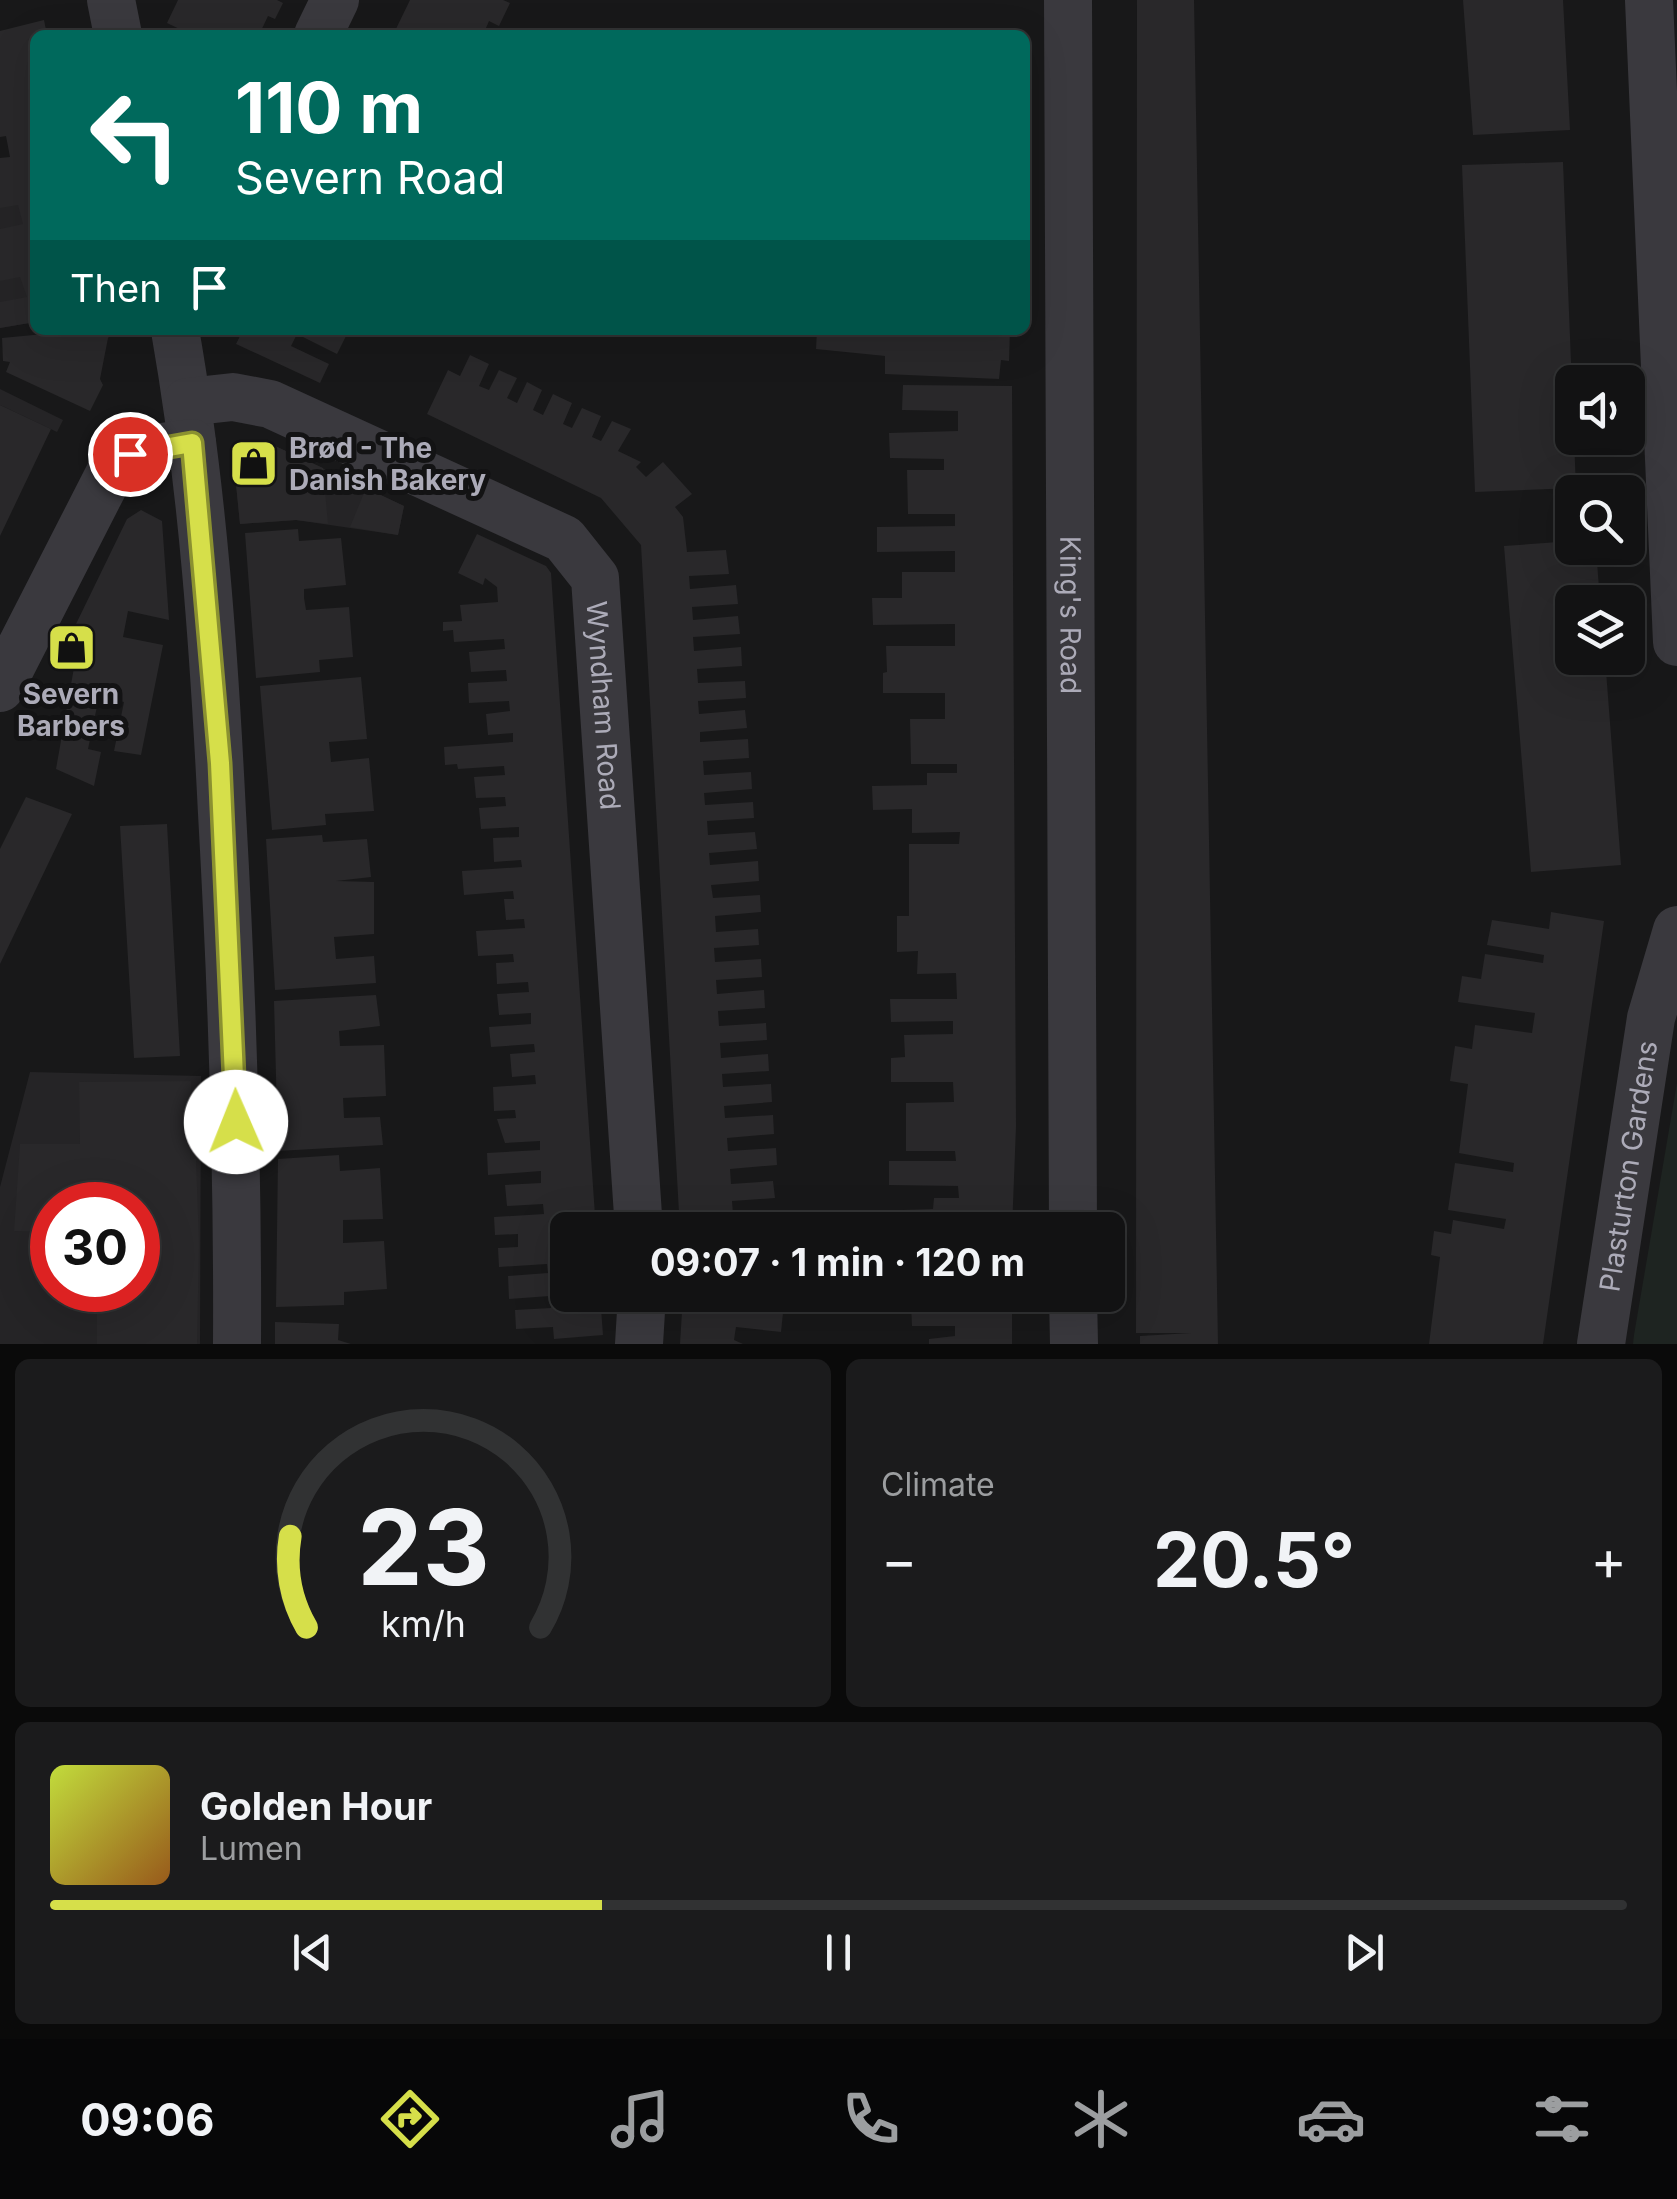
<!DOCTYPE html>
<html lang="en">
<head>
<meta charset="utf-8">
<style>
  body { margin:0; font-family:Inter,sans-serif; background:#1b1b1c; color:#f1f3f6; height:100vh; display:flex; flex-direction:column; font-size:38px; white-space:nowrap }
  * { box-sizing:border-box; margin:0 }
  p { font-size:32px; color:#9c9ea0 }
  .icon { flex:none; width:55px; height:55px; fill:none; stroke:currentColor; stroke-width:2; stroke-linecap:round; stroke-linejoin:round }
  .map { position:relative; height:1344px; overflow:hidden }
  .side { display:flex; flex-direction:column; gap:15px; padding:15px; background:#0a0a0a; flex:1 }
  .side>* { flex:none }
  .hud { position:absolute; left:30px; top:30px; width:1000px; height:305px; border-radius:15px; box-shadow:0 10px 40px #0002,0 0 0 2px #313233; background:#00695c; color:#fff; overflow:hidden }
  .buttons { position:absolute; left:1555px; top:365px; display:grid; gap:20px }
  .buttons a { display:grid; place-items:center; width:90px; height:90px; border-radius:15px; background:#121213; box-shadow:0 10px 40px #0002,0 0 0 2px #313233; font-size:50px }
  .speed { position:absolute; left:30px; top:1182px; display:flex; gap:20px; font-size:50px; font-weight:700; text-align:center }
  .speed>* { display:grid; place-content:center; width:130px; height:130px; border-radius:50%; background:#121213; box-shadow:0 10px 40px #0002,0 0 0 2px #313233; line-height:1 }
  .speed .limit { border:15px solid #d22; background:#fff; color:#111 }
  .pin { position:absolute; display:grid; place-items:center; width:85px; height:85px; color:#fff; margin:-42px; border:5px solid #fff; border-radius:50%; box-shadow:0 2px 10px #0007 }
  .me { position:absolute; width:110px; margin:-55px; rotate:359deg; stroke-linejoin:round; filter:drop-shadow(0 0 8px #0008) }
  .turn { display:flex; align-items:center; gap:35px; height:210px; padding:0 40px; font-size:45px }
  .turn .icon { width:130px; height:130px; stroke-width:2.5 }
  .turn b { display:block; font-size:70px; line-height:85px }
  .then { display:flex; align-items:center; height:95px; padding:0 40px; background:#0003; gap:20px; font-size:38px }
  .big { font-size:75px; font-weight:700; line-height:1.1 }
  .side .widget { flex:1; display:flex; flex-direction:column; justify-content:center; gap:15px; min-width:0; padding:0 35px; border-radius:15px; background:#1b1b1c }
  .side .dial { align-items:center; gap:0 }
  .dial svg { height:260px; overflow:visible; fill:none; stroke:#313233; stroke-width:7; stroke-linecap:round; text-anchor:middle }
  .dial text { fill:#f1f3f6; stroke:none }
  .song { display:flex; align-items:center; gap:30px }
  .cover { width:120px; height:120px; border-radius:15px; background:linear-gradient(135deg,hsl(70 70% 55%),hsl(30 70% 35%)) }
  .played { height:10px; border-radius:5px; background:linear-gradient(90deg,#d6df4a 35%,#313233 35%) }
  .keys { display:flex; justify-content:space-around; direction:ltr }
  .heat { display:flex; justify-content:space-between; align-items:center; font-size:55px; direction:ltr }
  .side .tiles { flex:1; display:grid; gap:15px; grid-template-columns:1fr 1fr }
  .widget:last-child { grid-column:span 2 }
  .trip { position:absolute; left:550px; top:1212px; width:575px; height:100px; border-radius:15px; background:#121213; box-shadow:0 10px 40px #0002,0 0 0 2px #313233; font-weight:700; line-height:100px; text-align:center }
  .tab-bar { display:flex; height:160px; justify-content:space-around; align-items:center; background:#070708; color:#9c9ea0 }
  .tab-bar .icon { width:70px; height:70px }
  .tab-bar .active { color:#d6df4a }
  .tab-bar b { font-size:45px; color:#f1f3f6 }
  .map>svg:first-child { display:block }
  .built { fill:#252426; fill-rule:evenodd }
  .green { fill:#1e2421 }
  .building { fill:#29282a }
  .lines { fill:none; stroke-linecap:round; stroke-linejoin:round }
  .minor { stroke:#3a393e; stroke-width:48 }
  .route-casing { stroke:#8b9130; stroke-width:25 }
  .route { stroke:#d6df4a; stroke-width:18 }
  .labels { text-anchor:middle; stroke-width:10; stroke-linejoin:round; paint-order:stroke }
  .poi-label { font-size:28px; font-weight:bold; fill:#acabb8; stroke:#131314; text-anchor:start }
  .street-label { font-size:28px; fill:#acabb8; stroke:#131314 }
</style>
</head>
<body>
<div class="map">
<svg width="1677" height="1344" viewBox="0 0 1677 1344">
  <rect width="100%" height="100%" fill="#181819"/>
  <path class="built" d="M 35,175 L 35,322 L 0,328 L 0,182 Z
    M 0,389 L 63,420 L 57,432 L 0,405 Z
    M 262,440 L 404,506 L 398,535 L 296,520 L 240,524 L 233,454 L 241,443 Z
    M 30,1072 L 201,1076 L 200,1344 L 0,1344 L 0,1187 ZM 52,1205 L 138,1205 L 138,1290 L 52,1290 Z"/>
  <path class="green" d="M 1677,1083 L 1677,1344 L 1633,1344 L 1634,1335 Z"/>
  <path class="building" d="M 178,0 L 277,0 L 283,3 L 275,19 L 268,16 L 259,35 L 192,35 L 167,23 Z
    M 410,0 L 503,0 L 510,3 L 499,26 L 489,21 L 483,35 L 393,35 Z
    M 1137,0 L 1194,0 L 1218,1344 L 1140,1344 L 1140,1336 L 1191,1333 L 1136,1333 Z
    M 1463,0 L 1563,0 L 1570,130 L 1473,135 Z
    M 44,20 L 47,35 L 35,35 L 35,322 L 0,328 L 0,302 L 27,297 L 20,277 L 0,281 L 0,229 L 23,224 L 18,205 L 0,208 L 0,158 L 10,157 L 6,136 L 0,137 L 0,31 Z
    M 1563,162 L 1576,488 L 1475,492 L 1462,165 Z
    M 43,330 L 114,330 L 108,338 L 100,379 L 103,385 L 90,411 L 6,372 L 10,362 L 3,361 L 2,338 L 44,334 Z
    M 243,330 L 334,330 L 346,336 L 337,354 L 297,334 L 291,346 L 329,364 L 320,383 L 236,344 Z
    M 817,330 L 1010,330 L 1009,361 L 1001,360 L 999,379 L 885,374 L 885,356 L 816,349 Z
    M 470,355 L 489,364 L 479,386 L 489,390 L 499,370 L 517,378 L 507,398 L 517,403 L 527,382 L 542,390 L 533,410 L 543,415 L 553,394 L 572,403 L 563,424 L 572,428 L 582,408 L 601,416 L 592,437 L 601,441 L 612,421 L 631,429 L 618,451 L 641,462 L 636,467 L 646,477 L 663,462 L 692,494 L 675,507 L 683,517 L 687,552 L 726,550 L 729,574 L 689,576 L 690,589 L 736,585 L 738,604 L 692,607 L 693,620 L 738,616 L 740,634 L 693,637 L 694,651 L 741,647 L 742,666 L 697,669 L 698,683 L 745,681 L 746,698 L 698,701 L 699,714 L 745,710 L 747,728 L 700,732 L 700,742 L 748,739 L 749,758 L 703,761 L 704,775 L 751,772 L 752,789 L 704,793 L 705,805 L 753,802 L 754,818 L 707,821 L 708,835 L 755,832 L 757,849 L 709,853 L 710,865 L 758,861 L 759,881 L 711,885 L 713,898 L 760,895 L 761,912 L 715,916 L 716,932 L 758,929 L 759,945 L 714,948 L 715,962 L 761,959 L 762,977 L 716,980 L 717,994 L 764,990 L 765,1008 L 718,1011 L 719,1026 L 766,1023 L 767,1040 L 720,1043 L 721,1058 L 768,1054 L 769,1071 L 722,1074 L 723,1087 L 771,1084 L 772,1102 L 724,1106 L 725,1118 L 773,1115 L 774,1134 L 727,1138 L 728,1151 L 776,1148 L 777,1165 L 730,1169 L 731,1184 L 773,1181 L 775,1198 L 732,1201 L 733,1214 L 784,1210 L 786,1228 L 680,1230 L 641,545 L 601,498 L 427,414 L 448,370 L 460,376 Z
    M 903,385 L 1012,386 L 1016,1126 L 1012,1230 L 903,1230 L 903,1210 L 933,1209 L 934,1198 L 959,1198 L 958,1186 L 889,1185 L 889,1161 L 956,1161 L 955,1151 L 906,1151 L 906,1103 L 954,1102 L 953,1082 L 891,1082 L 891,1058 L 905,1057 L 904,1035 L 953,1034 L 953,1021 L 891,1022 L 890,999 L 957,999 L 956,973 L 917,974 L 918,951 L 897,952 L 897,916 L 909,916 L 909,844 L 959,844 L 960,832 L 912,833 L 912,809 L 873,810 L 872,786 L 927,785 L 927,773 L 957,773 L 957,764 L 911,764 L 910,719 L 945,719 L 945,693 L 883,693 L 883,673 L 887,672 L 886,646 L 955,646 L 955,624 L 873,625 L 872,598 L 902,598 L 902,572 L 955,572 L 955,551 L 877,552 L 877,527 L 955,526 L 955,514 L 908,514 L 907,470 L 944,470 L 944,459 L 890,458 L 889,433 L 958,431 L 958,411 L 902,410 Z
    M 0,405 L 51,429 L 0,536 Z
    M 262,440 L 323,468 L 328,524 L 296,520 L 240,524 L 233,454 L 241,443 Z
    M 366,488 L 404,506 L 398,535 L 350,527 Z
    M 141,510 L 162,521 L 169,620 L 128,611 L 123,637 L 163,645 L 141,755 L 114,751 L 124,702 L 99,697 L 88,749 L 101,752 L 94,786 L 56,769 L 75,662 L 59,659 L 127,519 Z
    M 298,529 L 299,541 L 341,538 L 346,585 L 304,589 L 304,598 L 306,610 L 349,607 L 353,657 L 319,660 L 320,672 L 256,678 L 245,533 Z
    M 477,534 L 546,566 L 551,573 L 596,1230 L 568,1230 L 568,1295 L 600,1295 L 603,1335 L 554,1339 L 553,1327 L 516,1329 L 515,1310 L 551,1308 L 550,1296 L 509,1299 L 508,1276 L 548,1273 L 547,1264 L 499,1267 L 498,1248 L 518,1247 L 518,1234 L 495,1235 L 494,1217 L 544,1214 L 543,1204 L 507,1206 L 505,1185 L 541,1183 L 541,1171 L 488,1175 L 487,1153 L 540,1150 L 540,1141 L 505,1143 L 497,1119 L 516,1118 L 515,1110 L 494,1111 L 493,1087 L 536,1084 L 535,1075 L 512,1077 L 510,1054 L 535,1052 L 534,1044 L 491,1047 L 489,1027 L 531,1024 L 531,1013 L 499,1015 L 497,994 L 529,992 L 528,982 L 497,984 L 496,963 L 514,962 L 513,954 L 478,956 L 476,931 L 525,928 L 524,919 L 506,920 L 504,899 L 514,899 L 513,891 L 464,895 L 462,871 L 522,867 L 521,860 L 494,862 L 493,838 L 519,837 L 519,827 L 481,829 L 479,808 L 506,806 L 505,797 L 476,798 L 474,777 L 505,775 L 504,766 L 458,769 L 457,764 L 445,765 L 444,747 L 513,742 L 513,733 L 488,735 L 486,714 L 510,711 L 509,701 L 469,703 L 468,683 L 507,681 L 506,670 L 471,672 L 469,652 L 505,649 L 504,639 L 454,642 L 453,630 L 443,631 L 443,622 L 462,621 L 460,605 L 498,602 L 497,587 L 485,578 L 483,585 L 458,573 Z
    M 1572,541 L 1572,548 L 1596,548 L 1600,602 L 1572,602 L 1572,658 L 1605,658 L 1621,865 L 1531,872 L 1504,546 Z
    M 361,677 L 367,739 L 329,742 L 331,762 L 369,758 L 374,811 L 325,814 L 326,825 L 272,830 L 260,686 Z
    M 26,797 L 72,814 L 0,964 L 0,849 Z
    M 167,824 L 180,1056 L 134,1058 L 120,826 Z
    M 322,835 L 323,842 L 367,839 L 371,877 L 336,881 L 374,882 L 374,934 L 334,937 L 336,959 L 374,956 L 376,983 L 275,990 L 266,839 Z
    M 1551,912 L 1604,921 L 1543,1344 L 1429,1344 L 1440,1257 L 1431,1255 L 1434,1231 L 1451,1234 L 1453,1220 L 1504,1229 L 1506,1219 L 1448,1210 L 1455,1163 L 1513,1172 L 1514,1163 L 1459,1153 L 1468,1084 L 1450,1081 L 1455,1046 L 1472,1049 L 1475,1025 L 1532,1033 L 1535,1013 L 1458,1002 L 1462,976 L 1481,979 L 1485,954 L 1543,963 L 1544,955 L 1487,945 L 1492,920 L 1549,929 Z
    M 376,995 L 380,1026 L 339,1031 L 340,1046 L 384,1045 L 386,1096 L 343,1098 L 344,1118 L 380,1117 L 383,1145 L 278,1151 L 274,1001 Z
    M 191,1081 L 190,1160 L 196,1159 L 199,1243 L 197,1344 L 97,1344 L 97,1290 L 138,1290 L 138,1205 L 52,1205 L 52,1232 L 14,1231 L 20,1144 L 80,1144 L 79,1082 Z
    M 339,1155 L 340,1171 L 380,1168 L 383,1219 L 343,1220 L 343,1243 L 384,1241 L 387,1289 L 344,1292 L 344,1305 L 276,1307 L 278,1159 Z
    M 683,1295 L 738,1295 L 737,1308 L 783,1313 L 781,1332 L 736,1327 L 734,1340 L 743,1344 L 680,1344 Z
    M 893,1295 L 1012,1295 L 1012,1344 L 929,1344 L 929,1339 L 955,1336 L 955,1326 L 912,1326 L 911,1303 L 894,1303 Z
    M 275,1322 L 339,1324 L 338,1340 L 351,1344 L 275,1344 Z"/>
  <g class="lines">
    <g class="minor">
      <path d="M 111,0 L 118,35"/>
      <path id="s1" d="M 1068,0 L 1073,1230"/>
      <path d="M 1649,0 L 1677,642"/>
      <path d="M 318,35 L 335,0"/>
      <path d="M 175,330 C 203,489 214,652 222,813 C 232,990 238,1167 237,1344"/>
      <path id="s2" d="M 187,402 L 233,397 L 270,404 L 564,539 L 595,578 L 639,1230"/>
      <path d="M 0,688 L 113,467 L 146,449 L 192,443"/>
      <path d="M 1073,1295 L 1074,1344"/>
      <path d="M 639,1344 L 642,1295"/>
      <path id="s3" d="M 1601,1344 L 1651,1018 L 1677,930"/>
    </g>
  </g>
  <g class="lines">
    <defs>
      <path id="route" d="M 130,454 L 192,443 L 220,763 L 236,1122"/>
    </defs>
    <use href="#route" class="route-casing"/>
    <use href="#route" class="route"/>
  </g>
  <defs>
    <symbol id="shop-square" viewBox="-11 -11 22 22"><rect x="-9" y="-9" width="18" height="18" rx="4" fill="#d6df4a" stroke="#131314"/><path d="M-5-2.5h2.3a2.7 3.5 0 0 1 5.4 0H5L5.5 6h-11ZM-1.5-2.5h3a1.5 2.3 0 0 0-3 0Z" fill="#111"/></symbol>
  </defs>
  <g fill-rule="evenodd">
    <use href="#shop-square" x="226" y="436" width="55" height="55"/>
    <use href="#shop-square" x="44" y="620" width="55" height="55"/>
  </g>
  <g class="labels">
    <g class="poi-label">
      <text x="289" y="458">Brød - The<tspan x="289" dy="32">Danish Bakery</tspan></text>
      <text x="71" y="704" text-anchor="middle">Severn<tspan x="71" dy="32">Barbers</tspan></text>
    </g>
    <g class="street-label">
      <text dy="10" stroke="none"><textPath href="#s1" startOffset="615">King's Road</textPath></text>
      <text dy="10" stroke="none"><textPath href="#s2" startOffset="585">Wyndham Road</textPath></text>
      <text dy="10" stroke="none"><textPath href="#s3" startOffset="180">Plasturton Gardens</textPath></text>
    </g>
  </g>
</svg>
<div class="buttons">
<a><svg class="icon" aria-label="sound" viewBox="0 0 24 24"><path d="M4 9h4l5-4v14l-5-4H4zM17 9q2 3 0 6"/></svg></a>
<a><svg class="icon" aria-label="search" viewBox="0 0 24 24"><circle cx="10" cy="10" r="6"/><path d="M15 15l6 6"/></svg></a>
<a><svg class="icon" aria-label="layers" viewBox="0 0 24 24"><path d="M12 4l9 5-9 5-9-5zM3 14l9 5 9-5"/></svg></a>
</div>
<div class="speed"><div class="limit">30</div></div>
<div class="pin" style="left:130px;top:454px;background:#d93025"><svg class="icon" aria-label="arrive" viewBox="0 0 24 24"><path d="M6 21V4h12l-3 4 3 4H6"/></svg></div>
<svg class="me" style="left:236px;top:1122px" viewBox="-20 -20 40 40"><circle r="19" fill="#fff"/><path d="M0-13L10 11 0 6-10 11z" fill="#d6df4a"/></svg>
<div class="trip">09:07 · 1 min · 120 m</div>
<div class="hud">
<div class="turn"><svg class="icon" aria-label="left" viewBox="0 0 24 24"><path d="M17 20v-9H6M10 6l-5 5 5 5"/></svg><div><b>110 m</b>Severn Road</div></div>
<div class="then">Then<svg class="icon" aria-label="arrive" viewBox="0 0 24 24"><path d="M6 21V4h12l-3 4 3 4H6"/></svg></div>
</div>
</div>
<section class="side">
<div class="tiles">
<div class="widget dial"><svg viewBox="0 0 100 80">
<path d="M14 69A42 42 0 1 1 86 69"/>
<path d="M14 69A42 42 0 0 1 9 41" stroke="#d6df4a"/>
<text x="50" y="56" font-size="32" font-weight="700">23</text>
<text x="50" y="72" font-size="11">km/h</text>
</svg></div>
<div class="widget"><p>Climate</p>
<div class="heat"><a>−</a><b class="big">20.5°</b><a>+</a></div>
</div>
<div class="widget">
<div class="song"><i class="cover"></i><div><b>Golden Hour</b><p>Lumen</p></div></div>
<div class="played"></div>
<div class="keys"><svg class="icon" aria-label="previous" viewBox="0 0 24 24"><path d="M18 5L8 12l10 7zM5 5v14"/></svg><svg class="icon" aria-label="pause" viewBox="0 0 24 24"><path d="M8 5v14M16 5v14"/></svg><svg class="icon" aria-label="next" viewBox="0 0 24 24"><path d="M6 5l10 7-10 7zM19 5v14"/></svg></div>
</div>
</div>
</section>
<nav class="tab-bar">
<b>09:06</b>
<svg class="icon active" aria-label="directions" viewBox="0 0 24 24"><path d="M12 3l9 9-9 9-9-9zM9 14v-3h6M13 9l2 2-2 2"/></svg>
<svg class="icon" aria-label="music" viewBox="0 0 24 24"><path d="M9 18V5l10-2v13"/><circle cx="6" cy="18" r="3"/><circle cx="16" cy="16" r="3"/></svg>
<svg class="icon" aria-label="phone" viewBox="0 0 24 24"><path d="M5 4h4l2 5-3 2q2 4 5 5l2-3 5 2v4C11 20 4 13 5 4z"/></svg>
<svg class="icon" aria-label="climate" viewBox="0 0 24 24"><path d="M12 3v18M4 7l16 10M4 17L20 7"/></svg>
<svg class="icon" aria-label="car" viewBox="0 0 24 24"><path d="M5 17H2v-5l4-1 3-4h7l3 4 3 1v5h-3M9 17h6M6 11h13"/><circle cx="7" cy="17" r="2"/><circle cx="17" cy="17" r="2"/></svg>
<svg class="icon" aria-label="filters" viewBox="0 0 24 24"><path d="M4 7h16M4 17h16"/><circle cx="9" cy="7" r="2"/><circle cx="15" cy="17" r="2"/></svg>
</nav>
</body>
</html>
